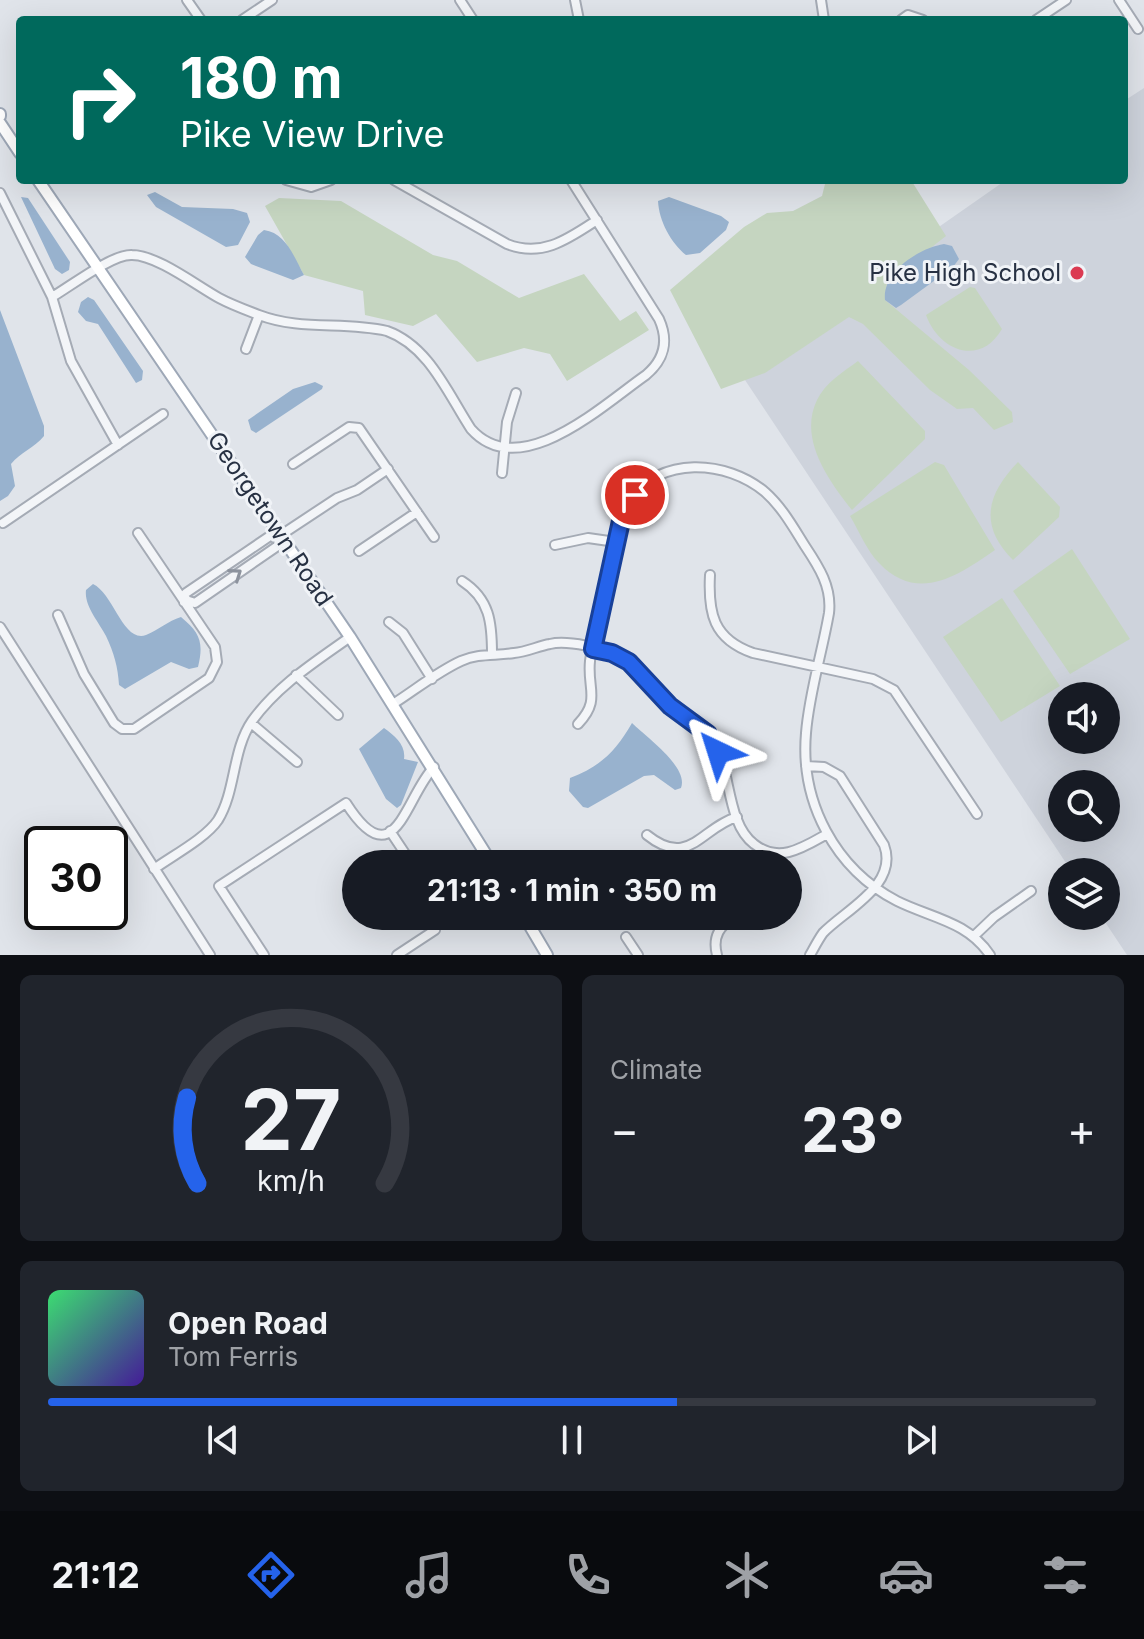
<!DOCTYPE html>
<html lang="en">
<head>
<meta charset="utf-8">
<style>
  body { margin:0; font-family:Inter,sans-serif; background:#20242c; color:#f1f3f6; height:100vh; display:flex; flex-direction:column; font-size:30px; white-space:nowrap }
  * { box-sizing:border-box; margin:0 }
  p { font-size:26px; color:#9ea1a6 }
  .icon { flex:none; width:44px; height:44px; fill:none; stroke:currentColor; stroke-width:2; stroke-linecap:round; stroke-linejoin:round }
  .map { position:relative; height:955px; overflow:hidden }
  .sheet { display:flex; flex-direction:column; gap:20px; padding:20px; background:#0d0f14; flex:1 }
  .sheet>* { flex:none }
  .top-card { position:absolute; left:16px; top:16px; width:1112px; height:168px; border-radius:8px; box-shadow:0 8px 32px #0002; background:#00695c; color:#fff; overflow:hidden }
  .fabs { position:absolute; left:1048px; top:682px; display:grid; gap:16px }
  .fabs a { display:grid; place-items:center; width:72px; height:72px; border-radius:50%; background:#171b24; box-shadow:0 8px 32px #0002; font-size:40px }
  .speed { position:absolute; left:24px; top:826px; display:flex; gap:16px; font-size:40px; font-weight:700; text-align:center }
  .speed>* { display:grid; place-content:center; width:104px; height:104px; border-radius:50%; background:#171b24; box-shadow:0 8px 32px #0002; line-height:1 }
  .speed .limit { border:4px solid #111; border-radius:12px; background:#fff; color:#111 }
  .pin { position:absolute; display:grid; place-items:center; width:68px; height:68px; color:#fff; margin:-34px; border:4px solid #fff; border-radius:50%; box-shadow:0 2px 8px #0007 }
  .me { position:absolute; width:88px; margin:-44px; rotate:319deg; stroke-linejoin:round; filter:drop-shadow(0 0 6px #0008) }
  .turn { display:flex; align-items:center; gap:28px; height:168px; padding:0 32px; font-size:36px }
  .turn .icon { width:104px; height:104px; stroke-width:2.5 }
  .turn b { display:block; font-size:56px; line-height:68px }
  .big { font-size:60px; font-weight:700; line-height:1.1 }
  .sheet .card { flex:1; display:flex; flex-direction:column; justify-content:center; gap:12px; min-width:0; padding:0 28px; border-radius:12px; background:#20242c }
  .sheet .dial { align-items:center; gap:0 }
  .dial svg { height:208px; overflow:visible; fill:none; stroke:#363941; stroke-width:7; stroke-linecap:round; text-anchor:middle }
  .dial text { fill:#f1f3f6; stroke:none }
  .song { display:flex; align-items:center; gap:24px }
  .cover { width:96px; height:96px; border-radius:12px; background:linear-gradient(135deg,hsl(140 70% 55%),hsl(260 70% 35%)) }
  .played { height:8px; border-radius:4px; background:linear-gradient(90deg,#2563eb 60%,#363941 60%) }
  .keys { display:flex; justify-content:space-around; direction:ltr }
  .heat { display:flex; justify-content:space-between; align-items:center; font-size:44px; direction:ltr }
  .sheet .tiles { flex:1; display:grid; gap:20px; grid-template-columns:1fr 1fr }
  .card:last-child { grid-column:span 2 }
  .trip { position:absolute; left:342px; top:850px; width:460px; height:80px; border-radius:40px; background:#171b24; box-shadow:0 8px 32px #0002; font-weight:700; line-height:80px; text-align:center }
  .menu { display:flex; height:128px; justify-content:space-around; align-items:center; background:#090b0e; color:#9ea1a6 }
  .menu .icon { width:56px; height:56px }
  .menu .current { color:#2563eb }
  .menu b { font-size:36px; color:#f1f3f6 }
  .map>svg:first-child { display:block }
  .built { fill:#ced3dc; fill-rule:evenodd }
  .green { fill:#c5d5c0 }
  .water { fill:#98b2ce }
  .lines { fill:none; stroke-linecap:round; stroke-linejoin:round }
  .minor-casing { stroke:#a5abb5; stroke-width:12 }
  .major-casing { stroke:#9ea8b7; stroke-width:14 }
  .minor { stroke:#f3f5f8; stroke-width:8 }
  .major { stroke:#fff; stroke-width:10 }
  .oneway { stroke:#8d939e }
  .route-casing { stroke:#184099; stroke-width:20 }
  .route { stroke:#2563eb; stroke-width:14 }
  .poi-dot { fill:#db3a52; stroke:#f0f3f7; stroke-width:3 }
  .labels { text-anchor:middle; stroke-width:6; stroke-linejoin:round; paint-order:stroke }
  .poi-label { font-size:24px; fill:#273143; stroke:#f0f3f7; text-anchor:end }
  .street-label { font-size:24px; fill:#273143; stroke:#f0f3f7 }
</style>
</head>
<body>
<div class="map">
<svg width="1144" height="955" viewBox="0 0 1144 955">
  <rect width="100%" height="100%" fill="#e0e4ea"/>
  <path class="built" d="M 1144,88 L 1144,955 L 1127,955 L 1101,916 L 1106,916 L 1106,872 L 1072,872 L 737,368 L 1006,180 L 1124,180 L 1124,101 ZM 1062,696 L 1106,696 L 1106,740 L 1062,740 ZM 1062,784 L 1106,784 L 1106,828 L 1062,828 Z"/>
  <path class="green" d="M 826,180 L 911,180 L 946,236 L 887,282 L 885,300 L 969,370 L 1012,412 L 1013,422 L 994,430 L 973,408 L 957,409 L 930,390 L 863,324 L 849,317 L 765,373 L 721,389 L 670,290 L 744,227 L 767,213 L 793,211 L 822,196 Z
    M 279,198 L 341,201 L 433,255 L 457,261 L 519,298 L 584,274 L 620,321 L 636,311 L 649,330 L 567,381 L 550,354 L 524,348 L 477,362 L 436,314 L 413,326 L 365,315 L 363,291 L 304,275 L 265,206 Z
    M 970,287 L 975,288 L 1002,329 C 980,367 939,351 926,315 Z
    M 858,361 L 925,431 L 925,439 L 852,510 C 829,481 798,439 817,400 C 825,383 843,372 858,361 Z
    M 935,462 L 944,465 L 995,550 C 959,575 918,604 879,563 C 867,551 859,531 850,516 Z
    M 1018,462 L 1060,507 L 1059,517 L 1013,560 C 979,526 986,495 1018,462 Z
    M 1072,549 L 1130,639 L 1070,674 L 1013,591 Z
    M 1002,598 L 1060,686 L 1001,722 L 943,637 Z"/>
  <path class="water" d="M 155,192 L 182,207 L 233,209 L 247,213 L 250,222 L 238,245 L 226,247 L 156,207 L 147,195 Z
    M 21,197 L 28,198 L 70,262 L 69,270 L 62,274 L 55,269 Z
    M 669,197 L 721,216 L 729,222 L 726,230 L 700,253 L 686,255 C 671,243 659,221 658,201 Z
    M 264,230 C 286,233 294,257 304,275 L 293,280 L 251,264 L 245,257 L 258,235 Z
    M 944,244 L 952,246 L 959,259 L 953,267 L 901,305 L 896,308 L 885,300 C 882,272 919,248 944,244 Z
    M 88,297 L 94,300 L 143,371 L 142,380 L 136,383 L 98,324 L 86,321 L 78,312 L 81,302 Z
    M 0,310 L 44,426 L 44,436 C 34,448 21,452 11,464 L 15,486 L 8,496 L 0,501 Z
    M 315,382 L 323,386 L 322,389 L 256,433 L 251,430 L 248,420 L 293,389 Z
    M 93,584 C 114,594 123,643 146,635 C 158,630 168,621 181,617 C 200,633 204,642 198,667 L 189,669 L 171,662 L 125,689 L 119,685 C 118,667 114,653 106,636 C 99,622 84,606 86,590 Z
    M 632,723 C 646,737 689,767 681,788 L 675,790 L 654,775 L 644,776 L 588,808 L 583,807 L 569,791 L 570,778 C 600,767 616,751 632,723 Z
    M 384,728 C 395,736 406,745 404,759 L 418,762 L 401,805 L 397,808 L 386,799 L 359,749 Z"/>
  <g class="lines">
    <defs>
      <path id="minor" d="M 187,0 L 201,20
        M 460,0 L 473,20
        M 575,0 L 579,20
        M 821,0 L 824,20
        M 1119,0 L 1138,29
        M 242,20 L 272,0
        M 901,20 L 908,15 L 923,20
        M 1036,20 L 1066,0
        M 286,180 L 311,187 L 331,180
        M 394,180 L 507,244 C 542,258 568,239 597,220
        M 0,193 L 52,297 L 71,361 L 118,445
        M 52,297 C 71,286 112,254 132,255 C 157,255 197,286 219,298 C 232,305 246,310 259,315 C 301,331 344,321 387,331 C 429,346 448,394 471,429 C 520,484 604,404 646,375 C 664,360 669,341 659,319 L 571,180
        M 246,349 L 259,315
        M 293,464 L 349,427 L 359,428 L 434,537
        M 502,473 L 507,422 L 516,393
        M 3,523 L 163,414
        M 555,545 L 588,538 L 616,542
        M 359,551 L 417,512
        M 710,575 C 708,613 713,639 753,653 L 873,679 L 894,690 L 977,814
        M 462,581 C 490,599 492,623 492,654
        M 186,600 L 195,603 L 279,545 L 278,537
        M 184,602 L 186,593 L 270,536 L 278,537 L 337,498 L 357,490 L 388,469
        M 58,615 L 84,674 L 114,723 L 122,729 L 134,729 L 209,678 L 217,662 L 215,647 L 138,533
        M 389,622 L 403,633 L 432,679
        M 0,627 L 210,955
        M 296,675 L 338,715
        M 393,704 C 415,690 437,672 461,661 C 478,653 496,656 514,653 C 527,652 538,646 550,644 C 567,640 605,648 621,657 C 640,667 654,689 668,704 C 682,718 705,725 715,743 C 731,772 727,824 754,844 C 779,864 804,847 827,834
        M 251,723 L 297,762
        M 578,724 C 601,700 587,689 590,661 C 593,638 601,613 606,590 C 612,561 614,526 630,501 C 659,455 727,460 765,492 C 782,507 793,527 805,546 C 819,567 832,587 829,613 C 822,653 809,694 806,733 C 800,802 835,869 897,901 C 931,918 967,921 990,955
        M 806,766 L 824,767 L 840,776 L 884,845 C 899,885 845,910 823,933 C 818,940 814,948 810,955
        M 390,831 L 412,864
        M 647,835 C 689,869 702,827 737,817
        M 154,869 C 172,856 206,838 218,820 C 236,791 232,750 252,721 C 278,685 315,662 350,637
        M 974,936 L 994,917 L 1031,891
        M 626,937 L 638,955
        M 264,955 L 219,886 L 346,803 C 395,880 405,797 434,767
        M 397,955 L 435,930 L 425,916
        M 717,955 C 712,936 720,926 735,916"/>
      <path id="major" d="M 0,114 L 0,116
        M 0,123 L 20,153
        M 38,180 L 350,637 L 492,864
        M 524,916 L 547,955"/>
    </defs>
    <use href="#minor" class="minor-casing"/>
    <use href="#major" class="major-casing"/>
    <use href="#minor" class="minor"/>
    <use href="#major" class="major"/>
  </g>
  <defs><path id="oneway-chevron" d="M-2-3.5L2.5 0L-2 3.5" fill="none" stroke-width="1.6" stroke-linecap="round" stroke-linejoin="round" transform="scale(2)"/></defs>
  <use class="oneway" href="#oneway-chevron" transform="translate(236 574) rotate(-35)"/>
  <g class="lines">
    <defs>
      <path id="route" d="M 635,495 L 621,521 L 593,649 L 612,653 L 629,662 L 670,706 L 708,734 L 718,752"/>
    </defs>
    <use href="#route" class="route-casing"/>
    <use href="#route" class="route"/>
  </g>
  <circle class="poi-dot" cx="1077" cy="273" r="8"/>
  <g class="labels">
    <g class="poi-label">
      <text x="1061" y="281">Pike High School</text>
    </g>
    <g class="street-label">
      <text transform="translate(270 519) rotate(56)" y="8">Georgetown Road</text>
    </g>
  </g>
</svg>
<div class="fabs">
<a><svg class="icon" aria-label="sound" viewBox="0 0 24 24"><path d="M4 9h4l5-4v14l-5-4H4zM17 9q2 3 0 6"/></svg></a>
<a><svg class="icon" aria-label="search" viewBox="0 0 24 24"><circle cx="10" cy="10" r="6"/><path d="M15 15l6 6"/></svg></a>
<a><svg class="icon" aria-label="layers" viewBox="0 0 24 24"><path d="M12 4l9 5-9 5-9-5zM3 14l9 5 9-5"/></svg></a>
</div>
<div class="speed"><div class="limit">30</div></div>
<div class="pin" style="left:635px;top:495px;background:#d93025"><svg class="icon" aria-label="arrive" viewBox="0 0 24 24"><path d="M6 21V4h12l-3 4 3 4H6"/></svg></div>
<svg class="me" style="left:718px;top:752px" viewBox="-20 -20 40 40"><path d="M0-17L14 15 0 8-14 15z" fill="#2563eb" stroke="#fff" stroke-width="4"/></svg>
<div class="trip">21:13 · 1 min · 350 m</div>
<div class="top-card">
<div class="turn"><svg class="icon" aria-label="right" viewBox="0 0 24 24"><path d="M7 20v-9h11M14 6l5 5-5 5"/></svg><div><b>180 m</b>Pike View Drive</div></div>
</div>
</div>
<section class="sheet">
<div class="tiles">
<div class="card dial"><svg viewBox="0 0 100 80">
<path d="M14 69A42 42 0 1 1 86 69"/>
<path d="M14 69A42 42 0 0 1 10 36" stroke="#2563eb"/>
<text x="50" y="56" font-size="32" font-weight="700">27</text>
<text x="50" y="72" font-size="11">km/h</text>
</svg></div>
<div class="card"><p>Climate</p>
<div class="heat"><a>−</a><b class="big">23°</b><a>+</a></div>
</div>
<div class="card">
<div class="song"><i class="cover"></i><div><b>Open Road</b><p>Tom Ferris</p></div></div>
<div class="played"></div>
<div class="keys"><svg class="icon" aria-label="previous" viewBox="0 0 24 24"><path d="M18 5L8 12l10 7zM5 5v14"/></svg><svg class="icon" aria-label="pause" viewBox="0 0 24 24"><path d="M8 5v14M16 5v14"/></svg><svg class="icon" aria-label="next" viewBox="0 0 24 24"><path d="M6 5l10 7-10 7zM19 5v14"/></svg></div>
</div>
</div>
</section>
<nav class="menu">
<b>21:12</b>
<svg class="icon current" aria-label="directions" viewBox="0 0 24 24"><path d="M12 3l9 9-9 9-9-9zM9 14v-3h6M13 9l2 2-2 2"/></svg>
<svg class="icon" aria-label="music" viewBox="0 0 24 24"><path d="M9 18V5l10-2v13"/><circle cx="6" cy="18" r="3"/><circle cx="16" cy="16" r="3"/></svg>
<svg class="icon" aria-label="phone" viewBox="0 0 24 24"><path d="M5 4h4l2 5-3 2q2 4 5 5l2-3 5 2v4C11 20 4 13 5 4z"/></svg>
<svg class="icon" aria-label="climate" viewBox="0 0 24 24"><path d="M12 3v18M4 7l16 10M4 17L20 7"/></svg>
<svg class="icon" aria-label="car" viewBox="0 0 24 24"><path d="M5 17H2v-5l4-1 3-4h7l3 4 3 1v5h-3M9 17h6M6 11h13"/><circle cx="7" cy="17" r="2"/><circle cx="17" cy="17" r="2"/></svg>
<svg class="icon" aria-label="filters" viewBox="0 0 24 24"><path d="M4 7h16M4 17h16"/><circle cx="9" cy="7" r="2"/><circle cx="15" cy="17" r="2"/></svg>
</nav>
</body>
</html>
